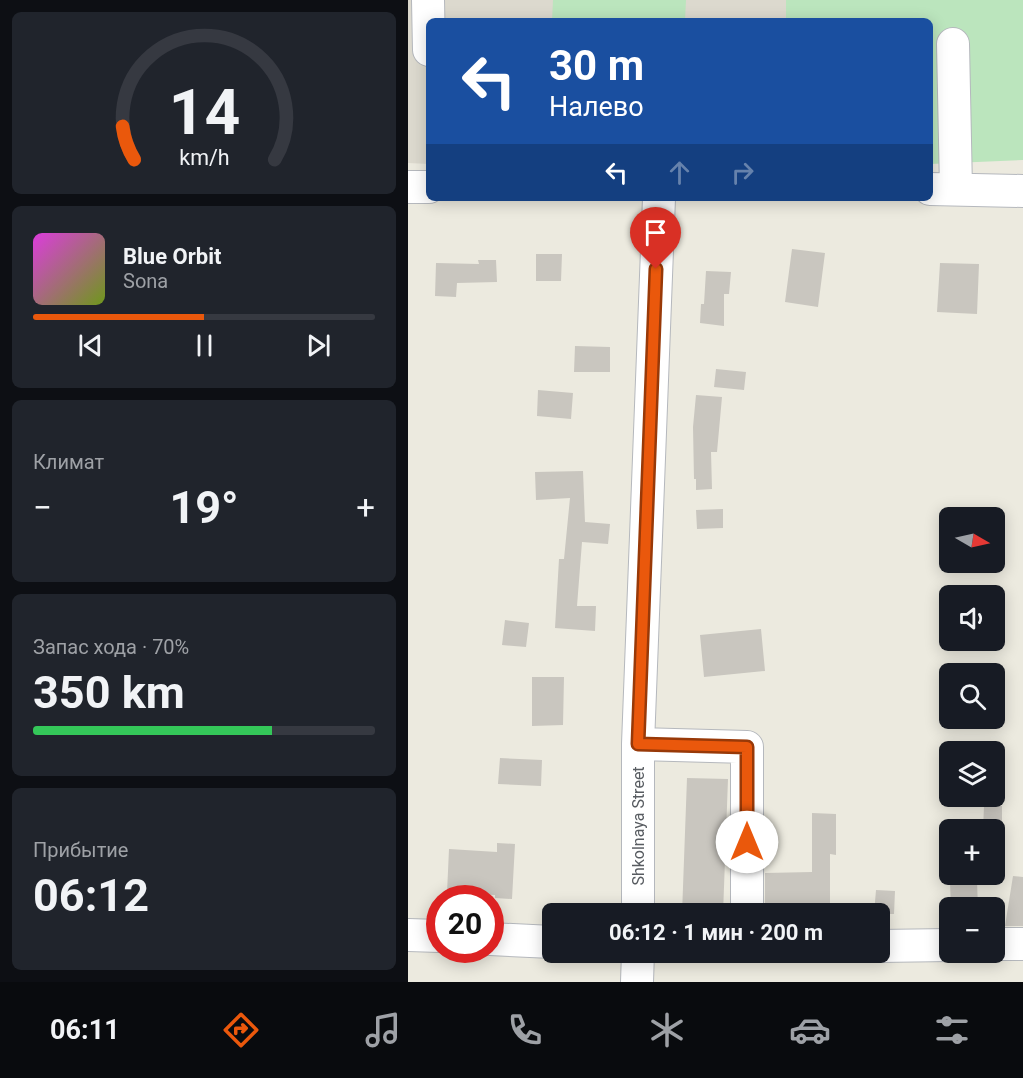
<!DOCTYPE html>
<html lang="ru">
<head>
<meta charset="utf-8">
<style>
  body { margin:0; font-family:Roboto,sans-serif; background:#20242c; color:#f1f3f6; height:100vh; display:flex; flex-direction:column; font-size:22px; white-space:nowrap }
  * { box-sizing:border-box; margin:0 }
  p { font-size:20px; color:#9ea1a6 }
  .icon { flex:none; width:33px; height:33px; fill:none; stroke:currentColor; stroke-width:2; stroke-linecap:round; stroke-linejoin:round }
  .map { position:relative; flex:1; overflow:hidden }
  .drawer { display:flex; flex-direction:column; gap:12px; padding:12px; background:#0d0f14; width:408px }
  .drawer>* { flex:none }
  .hud { position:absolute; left:18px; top:18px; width:507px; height:183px; border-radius:9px; box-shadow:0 3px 15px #0003; background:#1a4fa0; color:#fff; overflow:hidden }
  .needle { width:39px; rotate:99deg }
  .controls { position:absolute; left:531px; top:507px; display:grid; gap:12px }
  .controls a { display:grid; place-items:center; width:66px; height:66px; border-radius:9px; background:#171b24; box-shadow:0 3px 15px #0003; font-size:30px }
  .speed { position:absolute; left:18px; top:885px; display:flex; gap:12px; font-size:30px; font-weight:700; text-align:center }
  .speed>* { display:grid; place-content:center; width:78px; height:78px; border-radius:50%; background:#171b24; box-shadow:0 3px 15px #0003; line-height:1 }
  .speed .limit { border:9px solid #d22; background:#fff; color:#111 }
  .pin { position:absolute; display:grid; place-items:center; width:51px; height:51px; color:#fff; margin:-62px -26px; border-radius:50% 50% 50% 0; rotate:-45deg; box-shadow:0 0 6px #0007 }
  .pin .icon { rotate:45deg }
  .me { position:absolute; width:66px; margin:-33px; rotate:0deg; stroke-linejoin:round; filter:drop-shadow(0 0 4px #0008) }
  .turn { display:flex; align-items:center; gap:21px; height:126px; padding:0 24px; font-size:27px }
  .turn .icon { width:78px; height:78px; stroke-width:2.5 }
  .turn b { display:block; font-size:42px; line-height:51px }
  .lanes { display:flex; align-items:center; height:57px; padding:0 24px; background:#0003; justify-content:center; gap:30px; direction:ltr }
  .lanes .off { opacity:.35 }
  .big { font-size:45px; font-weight:700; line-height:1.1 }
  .drawer .tile { flex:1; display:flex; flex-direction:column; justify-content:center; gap:9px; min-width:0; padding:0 21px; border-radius:9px; background:#20242c }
  .drawer .dial { align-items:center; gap:0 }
  .dial svg { height:156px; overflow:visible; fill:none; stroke:#363941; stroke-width:7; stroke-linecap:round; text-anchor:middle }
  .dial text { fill:#f1f3f6; stroke:none }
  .song { display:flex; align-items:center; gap:18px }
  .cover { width:72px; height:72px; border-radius:9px; background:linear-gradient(135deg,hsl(300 70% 55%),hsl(80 70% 35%)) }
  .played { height:6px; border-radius:3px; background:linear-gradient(90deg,#ea580c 50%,#363941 50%) }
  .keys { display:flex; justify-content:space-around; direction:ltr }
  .heat { display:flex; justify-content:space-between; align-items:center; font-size:33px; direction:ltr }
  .charge { height:9px; border-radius:4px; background:linear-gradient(90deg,#34c759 70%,#363941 0) }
  .trip { position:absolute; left:134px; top:903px; width:348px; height:60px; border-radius:9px; background:#171b24; box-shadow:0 3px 15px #0003; font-weight:700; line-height:60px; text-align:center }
  .tab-bar { display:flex; height:96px; justify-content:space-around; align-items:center; background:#090b0e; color:#9ea1a6 }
  .tab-bar .icon { width:42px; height:42px }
  .tab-bar .on { color:#ea580c }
  .tab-bar b { font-size:27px; color:#f1f3f6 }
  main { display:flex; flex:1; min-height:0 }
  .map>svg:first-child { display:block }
  .education { fill:#dcd9ce }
  .green { fill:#bbe5bd }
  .building { fill:#c9c6bf }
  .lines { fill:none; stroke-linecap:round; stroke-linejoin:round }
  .minor-casing { stroke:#b5b8bd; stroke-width:34 }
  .minor { stroke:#fff; stroke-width:32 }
  .route-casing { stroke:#983908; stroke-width:15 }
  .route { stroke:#ea580c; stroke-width:10 }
  .labels { text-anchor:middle; stroke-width:6; stroke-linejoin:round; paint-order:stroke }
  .street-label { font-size:16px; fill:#585c61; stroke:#fff }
</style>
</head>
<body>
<main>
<section class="drawer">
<div class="tile dial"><svg viewBox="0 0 100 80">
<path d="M14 69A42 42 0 1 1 86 69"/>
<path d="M14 69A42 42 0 0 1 8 52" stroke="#ea580c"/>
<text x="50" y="56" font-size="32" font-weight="700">14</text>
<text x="50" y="72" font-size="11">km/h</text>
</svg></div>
<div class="tile">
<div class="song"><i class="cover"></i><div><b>Blue Orbit</b><p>Sona</p></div></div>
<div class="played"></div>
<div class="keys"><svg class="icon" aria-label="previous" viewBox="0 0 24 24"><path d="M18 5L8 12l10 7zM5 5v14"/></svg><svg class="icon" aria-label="pause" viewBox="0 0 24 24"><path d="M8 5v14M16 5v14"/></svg><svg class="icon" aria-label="next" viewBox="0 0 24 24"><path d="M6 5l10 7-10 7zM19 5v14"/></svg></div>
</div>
<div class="tile"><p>Климат</p>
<div class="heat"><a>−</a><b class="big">19°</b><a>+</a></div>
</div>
<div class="tile"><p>Запас хода · 70%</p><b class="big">350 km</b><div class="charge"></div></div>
<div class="tile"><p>Прибытие</p><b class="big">06:12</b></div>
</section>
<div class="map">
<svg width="615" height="982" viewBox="0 0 615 982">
  <rect width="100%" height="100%" fill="#eceadf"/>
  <path class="education" d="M 0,0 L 378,0 L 378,21 L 21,21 L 21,164 L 0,163 Z"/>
  <path class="green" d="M 145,0 L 278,0 L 277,21 L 144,21 Z
    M 378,0 L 615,0 L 615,160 L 522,164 L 522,21 L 378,21 Z"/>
  <path class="building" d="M 384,249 L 417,253 L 410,307 L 377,302 Z
    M 128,254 L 154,254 L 153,281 L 128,281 Z
    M 70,260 L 88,260 L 89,282 L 49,283 L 48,297 L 27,296 L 28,263 L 71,264 Z
    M 532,263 L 571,264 L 569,314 L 529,312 Z
    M 298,271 L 323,272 L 321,294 L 316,294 L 316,326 L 292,323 L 293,304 L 296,304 Z
    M 167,346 L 202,347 L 202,372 L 166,372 Z
    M 308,369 L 338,372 L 336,390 L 306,387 Z
    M 130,390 L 165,393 L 163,419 L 129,416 Z
    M 288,395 L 314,397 L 309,452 L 303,452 L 304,489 L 288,490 L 288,479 L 286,479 L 285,427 Z
    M 175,471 L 177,522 L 202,524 L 200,544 L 174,542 L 169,606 L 188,606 L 187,631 L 147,628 L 151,559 L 156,559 L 162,498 L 128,500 L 127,472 Z
    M 315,509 L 315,528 L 289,529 L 288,510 Z
    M 97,620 L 121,623 L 118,647 L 94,645 Z
    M 353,629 L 357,671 L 296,677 L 292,635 Z
    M 124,677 L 156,677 L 155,725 L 124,726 Z
    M 92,758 L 134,760 L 133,786 L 90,784 Z
    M 279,778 L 320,779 L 315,914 L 274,914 Z
    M 576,806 L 594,806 L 594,830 L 575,830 Z
    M 404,813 L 428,814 L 428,855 L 422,854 L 422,914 L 357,914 L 357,873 L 404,872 Z
    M 89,843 L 107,844 L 104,899 L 87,898 L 87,895 L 39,893 L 41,849 L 89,852 Z
    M 605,876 L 615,877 L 615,926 L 597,926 Z
    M 569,881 L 570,908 L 543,908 L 542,882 Z
    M 468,890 L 487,891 L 486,914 L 466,914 Z"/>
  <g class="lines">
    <defs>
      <path id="minor" d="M 20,0 L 21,50
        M 545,44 L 548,189
        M 0,187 L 21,187
        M 522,189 L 615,191
        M 230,744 L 339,747 L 339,914
        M 230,914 L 230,744 L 251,198
        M 0,935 L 32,936
        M 82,939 L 144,942
        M 586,944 L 615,944
        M 471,946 L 542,945
        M 229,982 L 230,952"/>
    </defs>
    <use href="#minor" class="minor-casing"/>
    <use href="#minor" class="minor"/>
  </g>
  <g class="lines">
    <defs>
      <path id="route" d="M 248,269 L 230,744 L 339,747 L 339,842"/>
    </defs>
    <use href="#route" class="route-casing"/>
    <use href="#route" class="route"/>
  </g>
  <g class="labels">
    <g class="street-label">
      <text transform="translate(230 826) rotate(-90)" y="6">Shkolnaya Street</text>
    </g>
  </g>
</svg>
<div class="controls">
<a><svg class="needle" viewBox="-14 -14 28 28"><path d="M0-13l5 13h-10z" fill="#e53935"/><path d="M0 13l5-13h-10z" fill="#9ea1a6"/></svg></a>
<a><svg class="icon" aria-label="sound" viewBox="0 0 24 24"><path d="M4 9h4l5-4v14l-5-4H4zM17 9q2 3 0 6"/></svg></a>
<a><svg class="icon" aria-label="search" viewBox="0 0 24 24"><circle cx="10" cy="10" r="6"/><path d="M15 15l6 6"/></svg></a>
<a><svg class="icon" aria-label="layers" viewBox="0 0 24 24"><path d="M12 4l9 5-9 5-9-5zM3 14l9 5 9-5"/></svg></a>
<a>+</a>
<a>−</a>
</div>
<div class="speed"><div class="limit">20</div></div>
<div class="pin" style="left:248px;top:269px;background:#d93025"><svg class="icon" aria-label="arrive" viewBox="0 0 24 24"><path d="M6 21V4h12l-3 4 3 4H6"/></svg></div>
<svg class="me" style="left:339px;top:842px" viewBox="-20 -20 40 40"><circle r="19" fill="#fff"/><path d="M0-13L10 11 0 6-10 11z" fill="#ea580c"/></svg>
<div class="trip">06:12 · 1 мин · 200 m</div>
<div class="hud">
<div class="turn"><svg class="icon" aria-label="left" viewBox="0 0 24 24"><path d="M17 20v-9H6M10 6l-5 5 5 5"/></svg><div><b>30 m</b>Налево</div></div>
<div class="lanes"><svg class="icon" aria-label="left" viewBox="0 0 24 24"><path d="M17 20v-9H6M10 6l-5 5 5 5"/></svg><svg class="icon off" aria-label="ahead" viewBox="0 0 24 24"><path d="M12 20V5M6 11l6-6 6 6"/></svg><svg class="icon off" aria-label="right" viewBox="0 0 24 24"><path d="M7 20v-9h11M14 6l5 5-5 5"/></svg></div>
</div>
</div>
</main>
<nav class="tab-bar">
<b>06:11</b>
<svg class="icon on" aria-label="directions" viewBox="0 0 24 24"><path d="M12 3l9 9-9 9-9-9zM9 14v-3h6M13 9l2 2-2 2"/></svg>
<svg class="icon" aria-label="music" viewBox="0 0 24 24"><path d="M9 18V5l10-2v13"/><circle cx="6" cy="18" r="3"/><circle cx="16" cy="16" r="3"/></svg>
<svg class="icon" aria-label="phone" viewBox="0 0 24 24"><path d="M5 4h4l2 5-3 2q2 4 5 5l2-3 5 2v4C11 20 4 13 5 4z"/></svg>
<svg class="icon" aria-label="climate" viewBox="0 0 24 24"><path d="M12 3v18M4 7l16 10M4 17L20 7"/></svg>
<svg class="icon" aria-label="car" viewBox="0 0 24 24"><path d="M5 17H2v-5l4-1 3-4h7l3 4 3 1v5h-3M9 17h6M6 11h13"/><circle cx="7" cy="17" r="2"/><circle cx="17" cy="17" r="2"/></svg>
<svg class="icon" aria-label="filters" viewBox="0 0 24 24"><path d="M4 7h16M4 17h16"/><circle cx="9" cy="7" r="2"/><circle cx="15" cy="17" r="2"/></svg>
</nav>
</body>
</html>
